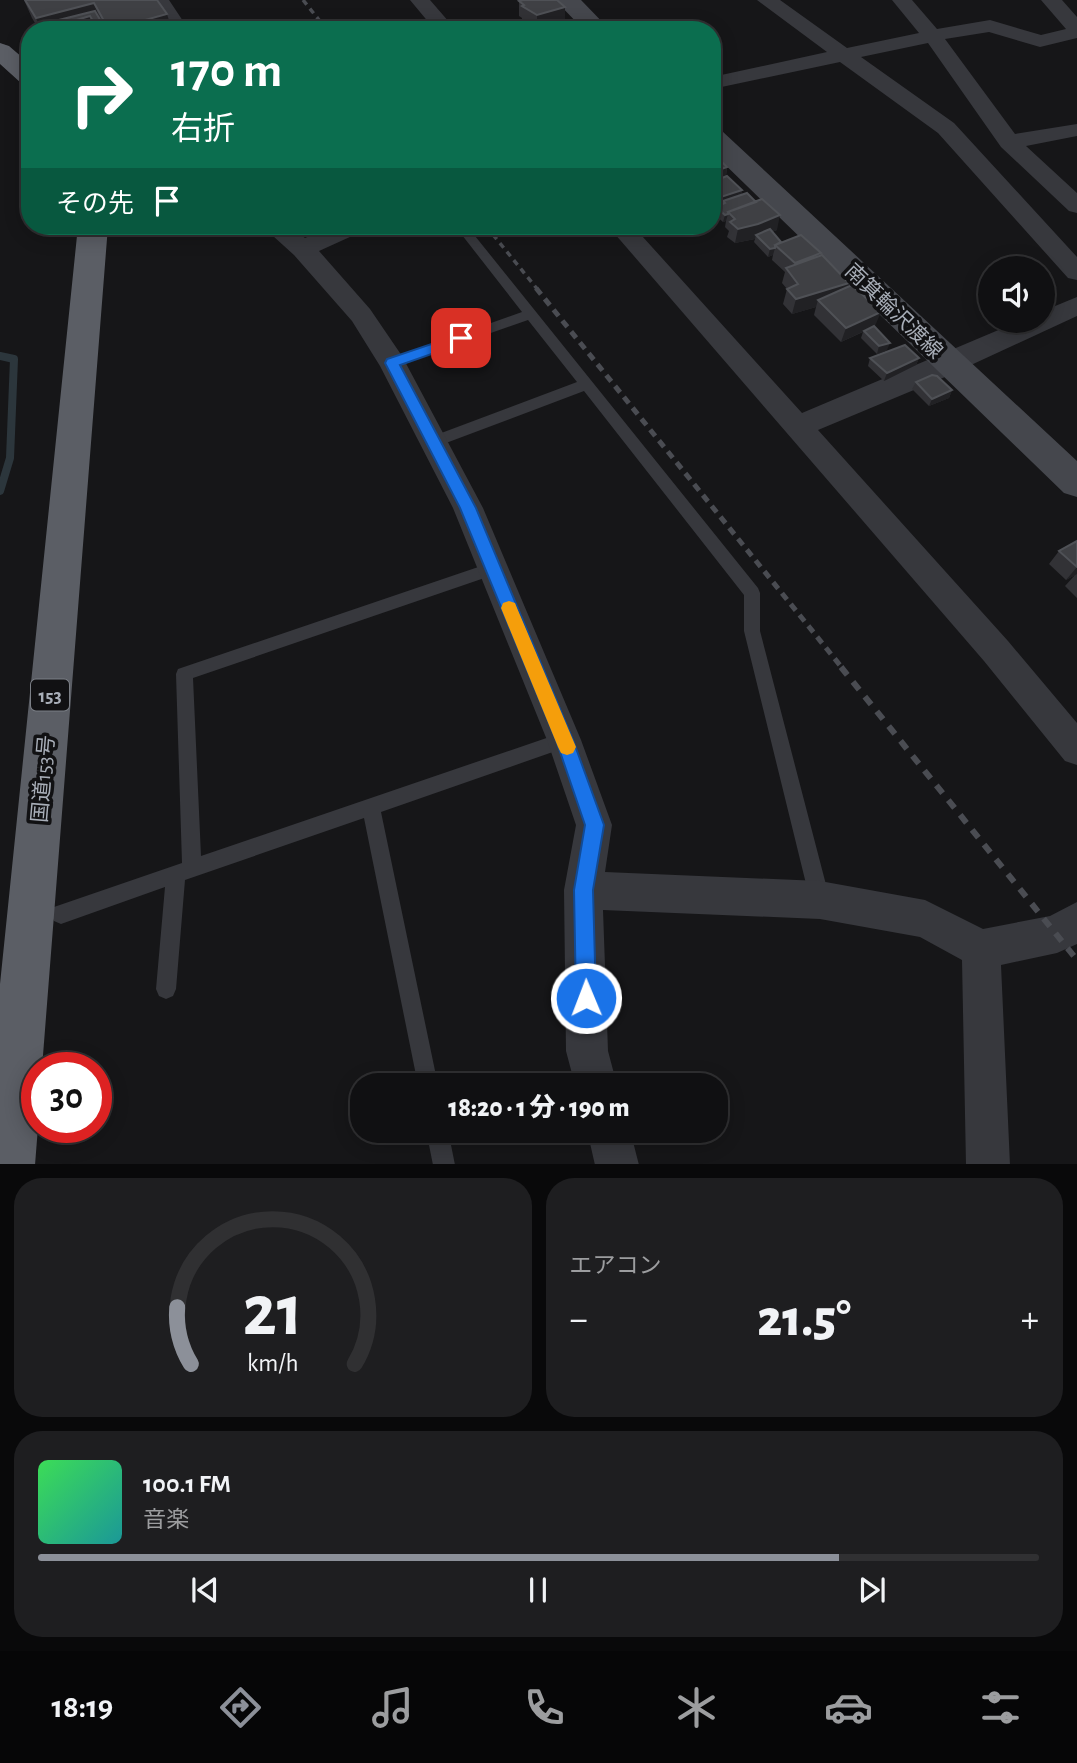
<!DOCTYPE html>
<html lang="ja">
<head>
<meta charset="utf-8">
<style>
  body { margin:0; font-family:"Alegreya Sans","Noto Sans JP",sans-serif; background:#1e1e20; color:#f1f3f6; height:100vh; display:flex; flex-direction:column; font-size:26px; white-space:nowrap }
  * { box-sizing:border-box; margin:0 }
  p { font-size:23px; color:#9c9d9f }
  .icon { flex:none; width:38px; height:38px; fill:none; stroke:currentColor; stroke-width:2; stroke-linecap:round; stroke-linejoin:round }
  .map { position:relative; height:1164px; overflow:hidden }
  .sheet { display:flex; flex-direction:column; gap:14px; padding:14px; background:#09090a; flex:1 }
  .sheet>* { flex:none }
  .banner { position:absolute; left:21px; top:21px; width:700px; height:214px; border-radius:28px; box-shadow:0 4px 18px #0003,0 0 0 2px #303032; background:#0b6e4f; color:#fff; overflow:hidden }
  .controls { position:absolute; left:978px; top:256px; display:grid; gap:14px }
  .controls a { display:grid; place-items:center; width:77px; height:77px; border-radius:50%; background:#101012; box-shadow:0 4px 18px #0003,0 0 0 2px #303032; font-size:35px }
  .speed { position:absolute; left:21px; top:1052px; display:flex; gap:14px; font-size:35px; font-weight:700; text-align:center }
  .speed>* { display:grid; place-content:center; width:91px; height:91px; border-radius:50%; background:#101012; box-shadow:0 4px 18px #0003,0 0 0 2px #303032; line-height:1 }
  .speed .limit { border:10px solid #d22; background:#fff; color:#111 }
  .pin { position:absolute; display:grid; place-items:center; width:60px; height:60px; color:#fff; margin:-30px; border-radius:14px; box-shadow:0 4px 10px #0006 }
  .me { position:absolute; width:77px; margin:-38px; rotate:359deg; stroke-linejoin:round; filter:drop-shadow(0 0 5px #0008) }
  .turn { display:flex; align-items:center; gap:24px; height:147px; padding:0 35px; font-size:32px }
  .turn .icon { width:91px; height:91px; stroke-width:2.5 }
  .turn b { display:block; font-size:49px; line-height:60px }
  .then { display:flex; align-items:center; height:66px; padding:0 35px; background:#0003; gap:14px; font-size:26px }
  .big { font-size:52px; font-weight:800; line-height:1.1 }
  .sheet .widget { flex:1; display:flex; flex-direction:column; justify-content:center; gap:10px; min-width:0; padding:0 24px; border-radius:28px; background:#1e1e20 }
  .sheet .dial { align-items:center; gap:0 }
  .dial svg { height:182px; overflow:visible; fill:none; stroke:#303032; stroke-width:7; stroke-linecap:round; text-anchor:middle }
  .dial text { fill:#f1f3f6; stroke:none }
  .song { display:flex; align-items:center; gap:21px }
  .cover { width:84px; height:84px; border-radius:10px; background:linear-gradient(135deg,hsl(130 70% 55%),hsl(180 70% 35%)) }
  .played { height:7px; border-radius:4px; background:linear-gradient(90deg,#8c9099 80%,#303032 80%) }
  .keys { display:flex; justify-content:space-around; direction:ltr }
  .heat { display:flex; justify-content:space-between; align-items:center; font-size:38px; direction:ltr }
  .sheet .tiles { flex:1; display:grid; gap:14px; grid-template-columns:1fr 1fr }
  .widget:last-child { grid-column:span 2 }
  .trip { position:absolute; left:350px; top:1073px; width:378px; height:70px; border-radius:28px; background:#101012; box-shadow:0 4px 18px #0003,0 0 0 2px #303032; font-weight:800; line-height:70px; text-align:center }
  .tabs { display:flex; height:112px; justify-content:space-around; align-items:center; background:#060607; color:#9c9d9f }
  .tabs .icon { width:49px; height:49px }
  .tabs .selected { color:#8c9099 }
  .tabs b { font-size:32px; color:#f1f3f6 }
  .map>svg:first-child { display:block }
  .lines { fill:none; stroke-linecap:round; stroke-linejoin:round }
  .stream { stroke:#2c363c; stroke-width:8 }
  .service { fill:#37383d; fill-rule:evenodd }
  .minor { fill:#37383d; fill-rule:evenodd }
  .secondary { fill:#45474d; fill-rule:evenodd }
  .trunk { fill:#5b5e65; fill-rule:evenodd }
  .rail-far2 { stroke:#4a4c52; stroke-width:3.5; stroke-dasharray:6 5; stroke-linecap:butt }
  .rail-far1 { stroke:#4a4c52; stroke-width:5; stroke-dasharray:8 6; stroke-linecap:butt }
  .rail { stroke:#4a4c52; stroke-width:6; stroke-dasharray:10 9; stroke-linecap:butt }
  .wall { fill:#323236 }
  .shaded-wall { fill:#212124 }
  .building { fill:#3f4044; stroke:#4f5156; stroke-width:2 }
  .route { fill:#1a73e8; stroke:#114b97; stroke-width:2 }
  .slow { fill:#f59e0b }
  .labels { text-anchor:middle; stroke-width:7; stroke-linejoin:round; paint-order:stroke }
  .shield { fill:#111113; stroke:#7b7f86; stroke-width:2 }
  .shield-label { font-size:19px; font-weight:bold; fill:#a8aeb8 }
  .street-label { font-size:21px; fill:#a8aeb8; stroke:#111113 }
</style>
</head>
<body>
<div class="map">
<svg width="1077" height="1165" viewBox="0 0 1077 1165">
  <rect width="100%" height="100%" fill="#161618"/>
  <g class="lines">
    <path class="stream" d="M 0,356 L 14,359 L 10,458 L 0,491"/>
    <path class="service" d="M 455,226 L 467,226 L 758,588 L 760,593 L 760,631 L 830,900 L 827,907 L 820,910 L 813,907 L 810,900 L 744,631 L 744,595 L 584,391 L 438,446 L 428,446 L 426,442 L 428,438 L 577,382 L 528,320 L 397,366 L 387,366 L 385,363 L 387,360 L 522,312 Z
      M 493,562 L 499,563 L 501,568 L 499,573 L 193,678 L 201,856 L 564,732 L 570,734 L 573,740 L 570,746 L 381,812 L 438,1085 L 418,1085 L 364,818 L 185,880 L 176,989 L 173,996 L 166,999 L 159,996 L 156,989 L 165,887 L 61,924 L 54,921 L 51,914 L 54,907 L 182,863 L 176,674 L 178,669 Z
      M 426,1130 L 448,1130 L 455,1165 L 433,1165 Z"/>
    <path class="minor" d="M 149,0 L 169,0 L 189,30 L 169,30 Z
      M 410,0 L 430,0 L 456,30 L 435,30 Z
      M 757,0 L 780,0 L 847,48 L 919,33 L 892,0 L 912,0 L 937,29 L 990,20 L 1041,35 L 1066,29 L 1041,0 L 1062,0 L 1077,17 L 1077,38 L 1040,47 L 989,32 L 945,39 L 1015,134 L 1077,124 L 1077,136 L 1026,146 L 1077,193 L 1077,213 L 1069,211 L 1001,147 L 928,43 L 861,57 L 954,123 L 1077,257 L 1077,280 L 1068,278 L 938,133 L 840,62 L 712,89 L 712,77 L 827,52 Z
      M 262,226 L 289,226 L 305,238 L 334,226 L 366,226 L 363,231 L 319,251 L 370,309 L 402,356 L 483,508 L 581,740 L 612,825 L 605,872 L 820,881 L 925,900 L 983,929 L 1050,916 L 1077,902 L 1077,944 L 1057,953 L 1001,965 L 1010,1165 L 966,1165 L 962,960 L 920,937 L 820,919 L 603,910 L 608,1051 L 617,1085 L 575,1085 L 566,1051 L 564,890 L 576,825 L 547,740 L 453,508 L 380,366 L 352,321 L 294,255 Z
      M 608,226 L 633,226 L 802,413 L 1022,320 L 1043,320 L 1043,311 L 1077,297 L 1077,316 L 945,377 L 818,430 L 1008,641 L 1077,723 L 1077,765 L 1065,761 L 984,661 Z
      M 587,1130 L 630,1130 L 639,1165 L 595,1165 Z"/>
    <path class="secondary" d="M 555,0 L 581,0 L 610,30 L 584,30 Z
      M 712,129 L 722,131 L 1077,461 L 1077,497 L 1064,493 L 712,152 Z"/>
    <path class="trunk" d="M 0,43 L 9,46 L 30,64 L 30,86 L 21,83 L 0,64 Z
      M 78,226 L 108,226 L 42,1068 L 37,1068 L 38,1127 L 35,1165 L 0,1165 L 0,984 Z"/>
    <path class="rail-far2" d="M 303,0 L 327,30
      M 486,226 L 538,290"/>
    <path class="rail-far1" d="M 536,288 L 843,669"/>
    <path class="rail" d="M 841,667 L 1077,960"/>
  </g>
  <path class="wall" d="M 24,0 L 157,0 L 172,30 L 39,30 L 32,18 Z
    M 518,0 L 557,0 L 565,22 L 543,28 L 543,30 L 583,30 L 512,30 L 512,23 L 525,22 L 522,21 L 522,18 L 519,16 L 519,2 Z
    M 712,156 L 727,167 L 726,177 L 742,190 L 741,195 L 777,230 L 772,232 L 781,242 L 820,256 L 848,287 L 875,326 L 874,327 L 887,350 L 877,354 L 861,338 L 863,332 L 841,342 L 814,315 L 816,307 L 792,314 L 783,304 L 787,289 L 782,283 L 785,272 L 772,260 L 773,255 L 768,257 L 754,242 L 755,239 L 735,243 L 727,237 L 729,231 L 725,227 L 726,221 L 723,222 L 715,215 L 716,207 L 723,204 L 717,206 L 712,202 Z
    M 870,358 L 919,358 L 916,365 L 884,381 L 868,366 Z
    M 916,382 L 952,390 L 949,398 L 929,406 L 912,389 Z
    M 1077,541 L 1077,598 L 1065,586 L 1075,575 L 1066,580 L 1049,564 L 1059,551 Z"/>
  <path class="shaded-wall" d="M 94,3 L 102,25 L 90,16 L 95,30 L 47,30 L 43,24 L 45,30 L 41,30 L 36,18 Z
    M 565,7 L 565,22 L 537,30 L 537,15 Z
    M 167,14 L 172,30 L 112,30 Z
    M 727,167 L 725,182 L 712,186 L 712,172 Z
    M 742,190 L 741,198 L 723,201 L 723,204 L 717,206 L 718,198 Z
    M 728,214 L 726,221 L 723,222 L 725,215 Z
    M 780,215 L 777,230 L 758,237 L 756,235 L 755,239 L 735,243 L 738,229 Z
    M 775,248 L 773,255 L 768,257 L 770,249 Z
    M 821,253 L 816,268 L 792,276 L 795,263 Z
    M 849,283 L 844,298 L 818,300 L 816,307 L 792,314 L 796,299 Z
    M 881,312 L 875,326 L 841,342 L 846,328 Z
    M 890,343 L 887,350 L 877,354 L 879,346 Z
    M 919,358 L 916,365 L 884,381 L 887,373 Z
    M 952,390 L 949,398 L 929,406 L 932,399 Z
    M 1077,567 L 1077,574 L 1066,580 Z"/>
  <path class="building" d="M 25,0 L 157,0 L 167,14 L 109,30 L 94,3 L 36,18 Z
    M 523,0 L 557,0 L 565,7 L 537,15 L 522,6 L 524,5 L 519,1 Z
    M 95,11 L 106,30 L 98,30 L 90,16 L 46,29 L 43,24 Z
    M 575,21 L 583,30 L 543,30 Z
    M 526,22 L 543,23 L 543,29 L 516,30 L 512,23 Z
    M 166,23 L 170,30 L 142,30 Z
    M 715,155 L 727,167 L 712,172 L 712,156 Z
    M 727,176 L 742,190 L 718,198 L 712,193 L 712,182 Z
    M 747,193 L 756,202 L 728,212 L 728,214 L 725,215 L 716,207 L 725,203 L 723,201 Z
    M 762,199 L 780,215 L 758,224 L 738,229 L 730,222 L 735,219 L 728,212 Z
    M 770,229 L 781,242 L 775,245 L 775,248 L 770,249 L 756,235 Z
    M 801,235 L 821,253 L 795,263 L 775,245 Z
    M 822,255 L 849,283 L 796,299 L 787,289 L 798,284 L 786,268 Z
    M 852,285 L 881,312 L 846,328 L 818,300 Z
    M 874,326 L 890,343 L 879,346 L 864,331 Z
    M 905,345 L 919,358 L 887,373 L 870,358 Z
    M 932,375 L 937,376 L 952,390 L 932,399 L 916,382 Z
    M 1077,541 L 1077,567 L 1059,551 Z"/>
  <path class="route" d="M 461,334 L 468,338 L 466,342 L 400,365 L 476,508 L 573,740 L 604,825 L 593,890 L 596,998 L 593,1005 L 586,1008 L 579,1005 L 576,998 L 574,890 L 585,825 L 556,740 L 460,508 L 385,363 L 387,359 Z"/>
  <path class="slow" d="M 509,601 L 515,603 L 517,608 L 576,747 L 573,753 L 567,755 L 561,753 L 558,747 L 501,608 L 503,603 Z"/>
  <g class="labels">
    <rect class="shield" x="31" y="679.5" width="38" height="31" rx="5"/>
    <g class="shield-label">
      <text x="50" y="702">153</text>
    </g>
    <g class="street-label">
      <text transform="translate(894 311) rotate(44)" y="7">南箕輪沢渡線</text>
      <text transform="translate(43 779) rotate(-85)" y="7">国道153号</text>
    </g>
  </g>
</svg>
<div class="controls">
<a><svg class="icon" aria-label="sound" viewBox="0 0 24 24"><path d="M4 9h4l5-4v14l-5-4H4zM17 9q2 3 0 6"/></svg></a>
</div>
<div class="speed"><div class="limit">30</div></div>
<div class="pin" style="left:461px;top:338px;background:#d93025"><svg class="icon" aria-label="arrive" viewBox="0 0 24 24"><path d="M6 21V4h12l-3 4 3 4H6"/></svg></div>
<svg class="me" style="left:586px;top:998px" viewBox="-20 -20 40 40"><circle r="17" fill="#1a73e8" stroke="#fff" stroke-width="3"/><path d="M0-11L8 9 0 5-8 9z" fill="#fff"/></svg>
<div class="trip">18:20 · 1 分 · 190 m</div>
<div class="banner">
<div class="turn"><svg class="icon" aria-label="right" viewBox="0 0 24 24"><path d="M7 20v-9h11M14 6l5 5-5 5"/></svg><div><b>170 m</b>右折</div></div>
<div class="then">その先<svg class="icon" aria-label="arrive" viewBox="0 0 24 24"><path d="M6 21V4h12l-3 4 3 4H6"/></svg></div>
</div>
</div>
<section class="sheet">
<div class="tiles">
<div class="widget dial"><svg viewBox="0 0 100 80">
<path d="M14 69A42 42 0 1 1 86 69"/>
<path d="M14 69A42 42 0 0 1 8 44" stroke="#8c9099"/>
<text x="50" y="56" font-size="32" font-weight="700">21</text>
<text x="50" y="72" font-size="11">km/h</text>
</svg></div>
<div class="widget"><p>エアコン</p>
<div class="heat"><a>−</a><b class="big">21.5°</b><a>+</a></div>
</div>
<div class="widget">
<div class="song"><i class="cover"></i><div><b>100.1 FM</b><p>音楽</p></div></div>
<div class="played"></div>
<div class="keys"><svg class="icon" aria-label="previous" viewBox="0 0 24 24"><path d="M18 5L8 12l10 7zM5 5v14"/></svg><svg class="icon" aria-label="pause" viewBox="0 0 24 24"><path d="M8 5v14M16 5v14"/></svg><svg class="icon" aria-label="next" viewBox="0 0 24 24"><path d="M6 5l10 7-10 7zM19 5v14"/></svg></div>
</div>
</div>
</section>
<nav class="tabs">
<b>18:19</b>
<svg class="icon selected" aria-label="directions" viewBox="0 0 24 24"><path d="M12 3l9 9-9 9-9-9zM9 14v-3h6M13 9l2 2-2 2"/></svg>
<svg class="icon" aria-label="music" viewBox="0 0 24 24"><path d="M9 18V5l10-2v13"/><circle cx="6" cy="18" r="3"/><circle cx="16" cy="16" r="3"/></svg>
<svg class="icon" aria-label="phone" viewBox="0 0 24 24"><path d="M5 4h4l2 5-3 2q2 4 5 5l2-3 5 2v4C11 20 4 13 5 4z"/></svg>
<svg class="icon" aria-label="climate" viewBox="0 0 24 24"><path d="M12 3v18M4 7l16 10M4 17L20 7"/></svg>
<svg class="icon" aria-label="car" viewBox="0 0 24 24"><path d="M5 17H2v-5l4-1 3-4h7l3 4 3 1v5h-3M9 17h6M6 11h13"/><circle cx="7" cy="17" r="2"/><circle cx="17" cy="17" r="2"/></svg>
<svg class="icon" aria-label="filters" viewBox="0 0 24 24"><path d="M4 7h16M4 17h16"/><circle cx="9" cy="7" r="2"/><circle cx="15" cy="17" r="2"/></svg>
</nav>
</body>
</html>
